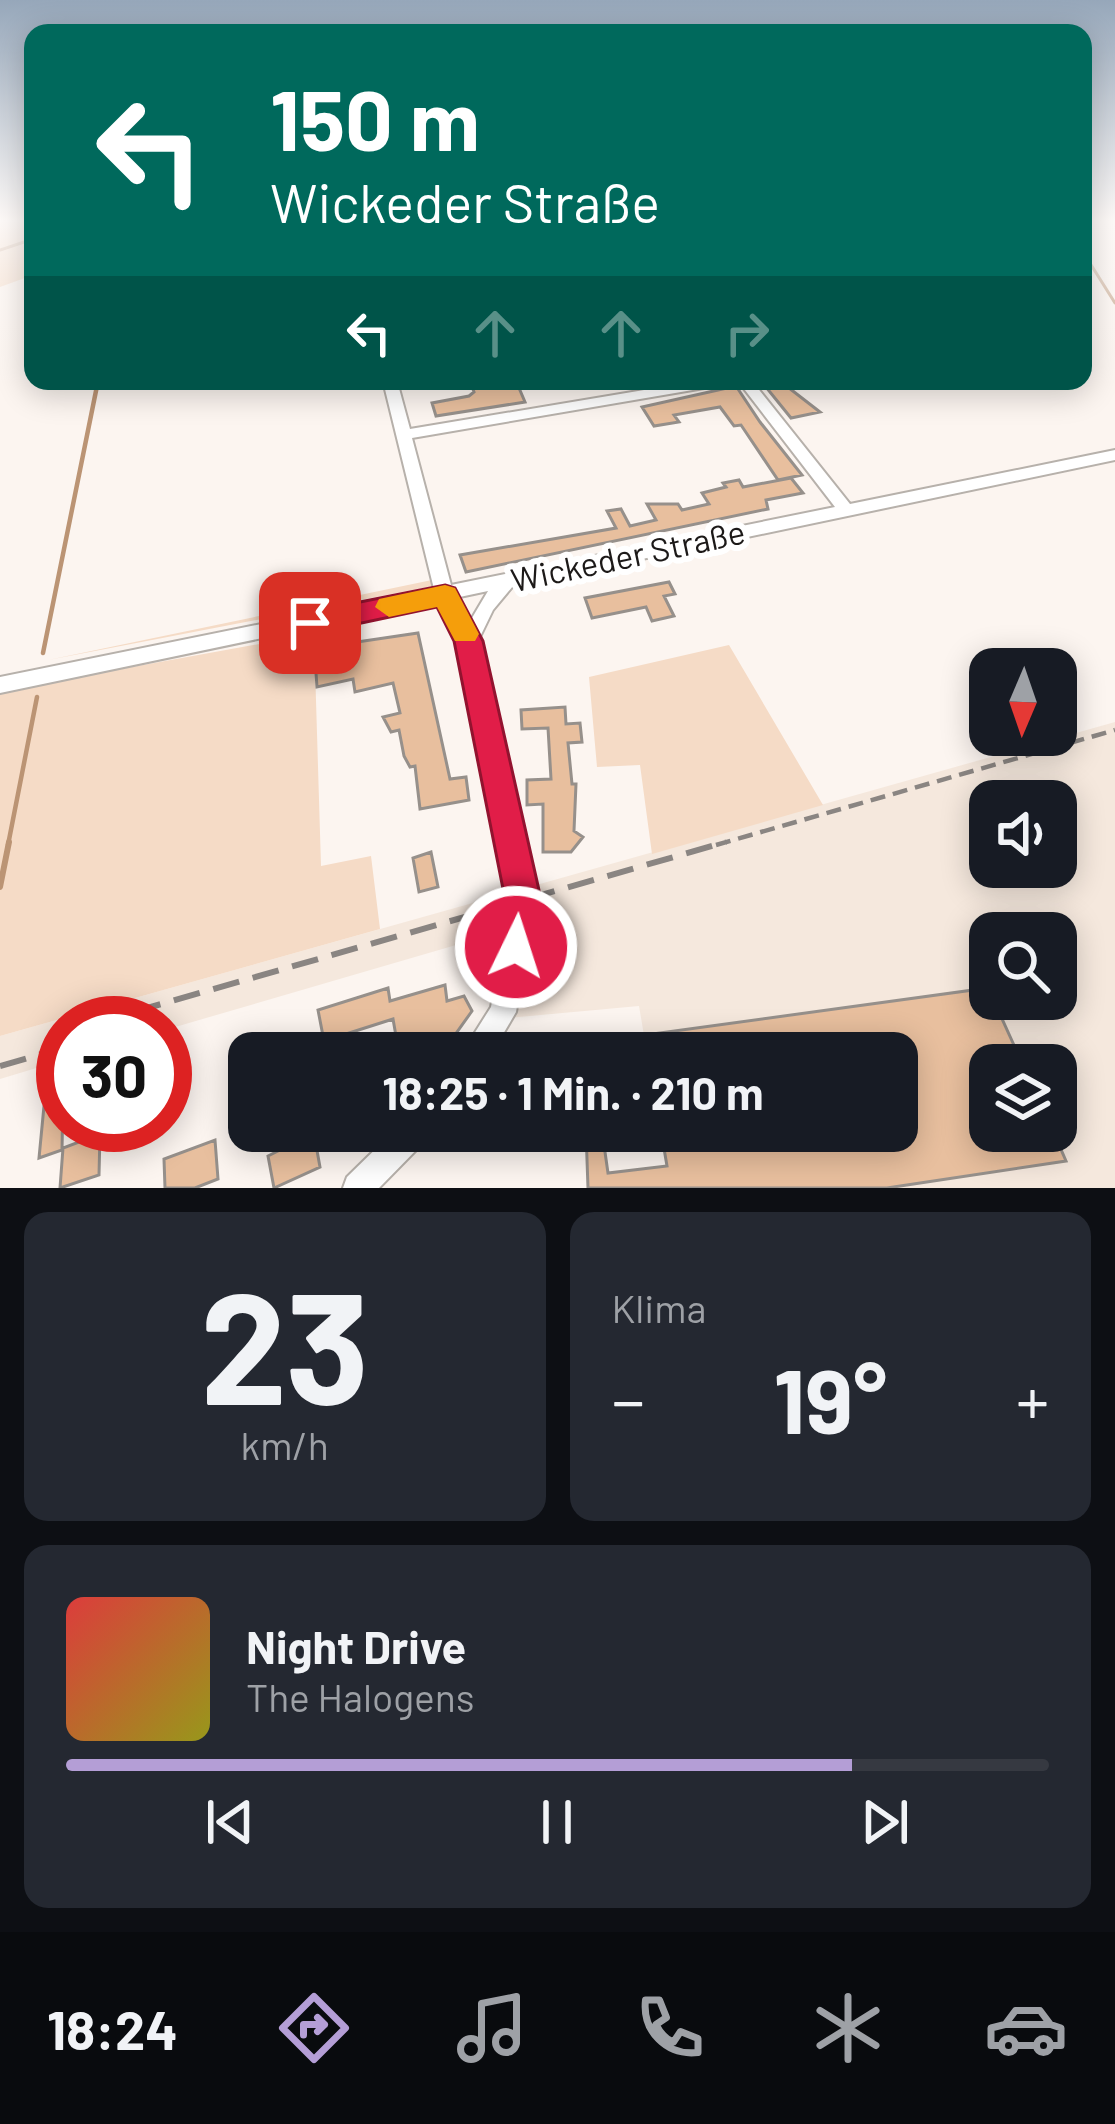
<!DOCTYPE html>
<html lang="de">
<head>
<meta charset="utf-8">
<style>
  body { margin:0; font-family:Barlow,sans-serif; background:#242831; color:#f1f3f6; height:100vh; display:flex; flex-direction:column; font-size:45px; white-space:nowrap }
  * { box-sizing:border-box; margin:0 }
  p { font-size:39px; color:#9ea1a6 }
  .icon { flex:none; width:66px; height:66px; fill:none; stroke:currentColor; stroke-width:2; stroke-linecap:round; stroke-linejoin:round }
  .map { position:relative; height:1188px; overflow:hidden }
  .drawer { display:flex; flex-direction:column; gap:24px; padding:24px; background:#0d0f14; flex:1 }
  .drawer>* { flex:none }
  .banner { position:absolute; left:24px; top:24px; width:1068px; height:366px; border-radius:24px; box-shadow:0 6px 30px #0003; background:#00695c; color:#fff; overflow:hidden }
  .needle { width:78px; rotate:182deg }
  .buttons { position:absolute; left:969px; top:648px; display:grid; gap:24px }
  .buttons a { display:grid; place-items:center; width:108px; height:108px; border-radius:24px; background:#171b24; box-shadow:0 6px 30px #0003; font-size:60px }
  .speed { position:absolute; left:36px; top:996px; display:flex; gap:24px; font-size:60px; font-weight:700; text-align:center }
  .speed>* { display:grid; place-content:center; width:156px; height:156px; border-radius:50%; background:#171b24; box-shadow:0 6px 30px #0003; line-height:1 }
  .speed .limit { border:18px solid #d22; background:#fff; color:#111 }
  .pin { position:absolute; display:grid; place-items:center; width:102px; height:102px; color:#fff; margin:-51px; border-radius:24px; box-shadow:0 6px 18px #0006 }
  .me { position:absolute; width:132px; margin:-66px; rotate:4deg; stroke-linejoin:round; filter:drop-shadow(0 0 9px #0008) }
  .turn { display:flex; align-items:center; gap:42px; height:252px; padding:0 48px; font-size:54px }
  .turn .icon { width:156px; height:156px; stroke-width:2.5 }
  .turn b { display:block; font-size:84px; line-height:102px }
  .lanes { display:flex; align-items:center; height:114px; padding:0 48px; background:#0003; justify-content:center; gap:60px; direction:ltr }
  .lanes .off { opacity:.35 }
  .big { font-size:90px; font-weight:700; line-height:1.1 }
  .drawer .widget { flex:1; display:flex; flex-direction:column; justify-content:center; gap:18px; min-width:0; padding:0 42px; border-radius:24px; background:#242831 }
  .drawer .dial { align-items:center; gap:0 }
  .dial b { font-size:156px; line-height:1 }
  .song { display:flex; align-items:center; gap:36px }
  .cover { width:144px; height:144px; border-radius:18px; background:linear-gradient(135deg,hsl(0 70% 55%),hsl(60 70% 35%)) }
  .played { height:12px; border-radius:6px; background:linear-gradient(90deg,#b49ed6 80%,#363941 80%) }
  .keys { display:flex; justify-content:space-around; direction:ltr }
  .heat { display:flex; justify-content:space-between; align-items:center; font-size:66px; direction:ltr }
  .drawer .tiles { flex:1; display:grid; gap:24px; grid-template-columns:1fr 1fr }
  .widget:last-child { grid-column:span 2 }
  .trip { position:absolute; left:228px; top:1032px; width:690px; height:120px; border-radius:24px; background:#171b24; box-shadow:0 6px 30px #0003; font-weight:700; line-height:120px; text-align:center }
  .menu { display:flex; height:192px; justify-content:space-around; align-items:center; background:#090b0e; color:#9ea1a6 }
  .menu .icon { width:84px; height:84px }
  .menu .selected { color:#b49ed6 }
  .menu b { font-size:54px; color:#f1f3f6 }
  .map>svg:first-child { display:block }
  .built { fill:#f5e8dd; fill-rule:evenodd }
  .green { fill:#f5dbc6 }
  .lines { fill:none; stroke-linecap:round; stroke-linejoin:round }
  .stream-far2 { stroke:#bb9474; stroke-width:3 }
  .stream-far1 { stroke:#bb9474; stroke-width:4.5 }
  .stream { stroke:#bb9474; stroke-width:6 }
  .building { fill:#e8bf9e; stroke:#96908b; stroke-width:3 }
  .minor-casing { stroke:#b7b1ab; stroke-width:4 }
  .minor { fill:#fff; fill-rule:evenodd }
  .rail-far1 { stroke:#8a8582; stroke-width:4.5; stroke-dasharray:15 8; stroke-linecap:butt }
  .rail { stroke:#8a8582; stroke-width:6; stroke-dasharray:27 14; stroke-linecap:butt }
  .route { fill:#e11d48; stroke:#92132f; stroke-width:3 }
  .slow { fill:#f59e0b }
  .labels { text-anchor:middle; stroke-width:12; stroke-linejoin:round; paint-order:stroke }
  .street-label { font-size:33px; fill:#1c1918; stroke:#fff }
</style>
</head>
<body>
<div class="map">
<svg width="1115" height="1188" viewBox="0 0 1115 1188">
  <rect width="100%" height="100%" fill="#fcf5f0"/>
  <path class="built" d="M 1115,722 L 1115,1188 L 670,1188 L 661,1131 L 897,1131 L 897,1053 L 647,1053 L 639,1006 L 508,1018 L 538,921 L 165,1030 L 165,1023 L 63,1023 L 63,1060 L 0,1079 L 0,1036 ZM 990,801 L 1056,801 L 1056,867 L 990,867 ZM 990,933 L 1056,933 L 1056,999 L 990,999 ZM 990,1065 L 1056,1065 L 1056,1131 L 990,1131 Z"/>
  <path class="green" d="M 0,221 L 33,221 L 33,275 L 0,287 Z
    M 385,381 L 449,583 L 48,660 L 432,580 Z
    M 314,634 L 321,866 L 371,856 L 380,929 L 0,1036 L 0,691 Z
    M 729,645 L 823,805 L 652,854 L 640,765 L 597,767 L 589,677 Z"/>
  <g class="lines">
    <path class="stream-far2" d="M 0,250 L 33,239
      M 1083,252 L 1115,303"/>
    <path class="stream-far1" d="M 43,653 L 98,381
      M 8,845 L 37,697"/>
    <path class="stream" d="M 0,887 L 9,842"/>
  </g>
  <path class="building" d="M 470,381 L 516,381 L 525,402 L 436,416 L 432,403 L 469,396 L 474,392 Z
    M 761,381 L 780,381 L 820,412 L 791,418 Z
    M 736,386 L 760,422 L 802,475 L 778,480 L 741,425 L 734,426 L 720,407 L 674,415 L 679,422 L 654,426 L 642,407 Z
    M 791,478 L 803,493 L 766,500 L 768,509 L 466,572 L 460,555 L 616,528 L 607,511 L 621,509 L 630,526 L 656,520 L 647,504 L 678,504 L 682,510 L 709,504 L 702,493 L 726,487 L 723,483 L 739,480 L 743,487 Z
    M 669,582 L 675,594 L 664,596 L 674,616 L 652,621 L 646,607 L 592,618 L 585,598 Z
    M 418,633 L 450,779 L 466,777 L 469,800 L 420,809 L 415,766 L 410,767 L 404,756 L 399,730 L 391,732 L 383,717 L 400,713 L 393,683 L 355,692 L 353,679 L 317,687 L 316,673 L 332,670 L 330,646 Z
    M 565,707 L 566,724 L 580,723 L 582,742 L 568,743 L 572,784 L 576,784 L 574,831 L 583,837 L 571,852 L 543,852 L 543,804 L 527,805 L 527,780 L 551,779 L 548,728 L 522,729 L 521,710 Z
    M 431,852 L 438,887 L 419,892 L 413,858 Z
    M 445,985 L 447,1001 L 464,996 L 472,1011 L 442,1053 L 399,1053 L 393,1019 L 324,1041 L 318,1010 L 388,988 L 390,1001 Z
    M 988,988 L 1023,1065 L 990,1065 L 990,1131 L 1053,1131 L 1066,1161 L 887,1188 L 588,1188 L 586,1131 L 602,1131 L 608,1173 L 667,1166 L 661,1131 L 897,1131 L 897,1053 L 648,1053 L 645,1035 Z
    M 63,1100 L 62,1150 L 39,1158 L 44,1106 Z
    M 304,1131 L 343,1131 L 316,1145 L 320,1167 L 274,1188 L 268,1156 L 296,1142 L 295,1136 Z
    M 100,1134 L 99,1175 L 60,1188 L 63,1148 Z
    M 215,1140 L 218,1179 L 195,1188 L 165,1188 L 164,1159 Z"/>
  <g class="lines">
    <defs>
      <path id="minor" d="M 383,381 L 397,381 L 410,429 L 698,381 L 729,381 L 722,385 L 412,438 L 451,585 L 835,507 L 738,381 L 752,381 L 850,504 L 1115,450 L 1115,460 L 513,586 L 493,610 L 478,641 L 535,899 L 516,1012 L 492,1053 L 462,1053 L 491,1007 L 511,899 L 460,641 L 439,601 L 0,693 L 0,677 L 434,589 ZM 488,591 L 469,623 L 455,598 Z
        M 394,1131 L 429,1131 L 425,1141 L 379,1188 L 343,1188 L 347,1177 Z"/>
    </defs>
    <use href="#minor" class="minor-casing"/>
    <use href="#minor" class="minor"/>
    <path class="rail-far1" d="M 716,845 L 1115,730"/>
    <path class="rail" d="M 95,1023 L 726,842
      M 0,1066 L 63,1048"/>
  </g>
  <linearGradient id="sky" x2="0" y2="1"><stop stop-color="#96a7ba"/><stop offset="0.57" stop-color="#fefaf8"/><stop offset="1" stop-color="#fefaf8" stop-opacity="0"/></linearGradient>
  <rect width="1115" height="387" fill="url(#sky)"/>
  <path class="route" d="M 445,585 L 455,588 L 483,641 L 541,899 L 530,961 L 516,966 L 503,961 L 497,947 L 505,899 L 454,641 L 437,607 L 310,634 L 296,623 L 310,612 Z"/>
  <path class="slow" d="M 445,585 L 455,588 L 479,634 L 475,641 L 455,641 L 437,607 L 389,617 L 375,607 L 379,599 Z"/>
  <g class="labels">
    <g class="street-label">
      <text transform="translate(628 556) rotate(-12)" y="12">Wickeder Straße</text>
    </g>
  </g>
</svg>
<div class="buttons">
<a><svg class="needle" viewBox="-14 -14 28 28"><path d="M0-13l5 13h-10z" fill="#e53935"/><path d="M0 13l5-13h-10z" fill="#9ea1a6"/></svg></a>
<a><svg class="icon" aria-label="sound" viewBox="0 0 24 24"><path d="M4 9h4l5-4v14l-5-4H4zM17 9q2 3 0 6"/></svg></a>
<a><svg class="icon" aria-label="search" viewBox="0 0 24 24"><circle cx="10" cy="10" r="6"/><path d="M15 15l6 6"/></svg></a>
<a><svg class="icon" aria-label="layers" viewBox="0 0 24 24"><path d="M12 4l9 5-9 5-9-5zM3 14l9 5 9-5"/></svg></a>
</div>
<div class="speed"><div class="limit">30</div></div>
<div class="pin" style="left:310px;top:623px;background:#d93025"><svg class="icon" aria-label="arrive" viewBox="0 0 24 24"><path d="M6 21V4h12l-3 4 3 4H6"/></svg></div>
<svg class="me" style="left:516px;top:947px" viewBox="-20 -20 40 40"><circle r="17" fill="#e11d48" stroke="#fff" stroke-width="3"/><path d="M0-11L8 9 0 5-8 9z" fill="#fff"/></svg>
<div class="trip">18:25 · 1 Min. · 210 m</div>
<div class="banner">
<div class="turn"><svg class="icon" aria-label="left" viewBox="0 0 24 24"><path d="M17 20v-9H6M10 6l-5 5 5 5"/></svg><div><b>150 m</b>Wickeder Straße</div></div>
<div class="lanes"><svg class="icon" aria-label="left" viewBox="0 0 24 24"><path d="M17 20v-9H6M10 6l-5 5 5 5"/></svg><svg class="icon off" aria-label="ahead" viewBox="0 0 24 24"><path d="M12 20V5M6 11l6-6 6 6"/></svg><svg class="icon off" aria-label="ahead" viewBox="0 0 24 24"><path d="M12 20V5M6 11l6-6 6 6"/></svg><svg class="icon off" aria-label="right" viewBox="0 0 24 24"><path d="M7 20v-9h11M14 6l5 5-5 5"/></svg></div>
</div>
</div>
<section class="drawer">
<div class="tiles">
<div class="widget dial"><b>23</b><p>km/h</p></div>
<div class="widget"><p>Klima</p>
<div class="heat"><a>−</a><b class="big">19°</b><a>+</a></div>
</div>
<div class="widget">
<div class="song"><i class="cover"></i><div><b>Night Drive</b><p>The Halogens</p></div></div>
<div class="played"></div>
<div class="keys"><svg class="icon" aria-label="previous" viewBox="0 0 24 24"><path d="M18 5L8 12l10 7zM5 5v14"/></svg><svg class="icon" aria-label="pause" viewBox="0 0 24 24"><path d="M8 5v14M16 5v14"/></svg><svg class="icon" aria-label="next" viewBox="0 0 24 24"><path d="M6 5l10 7-10 7zM19 5v14"/></svg></div>
</div>
</div>
</section>
<nav class="menu">
<b>18:24</b>
<svg class="icon selected" aria-label="directions" viewBox="0 0 24 24"><path d="M12 3l9 9-9 9-9-9zM9 14v-3h6M13 9l2 2-2 2"/></svg>
<svg class="icon" aria-label="music" viewBox="0 0 24 24"><path d="M9 18V5l10-2v13"/><circle cx="6" cy="18" r="3"/><circle cx="16" cy="16" r="3"/></svg>
<svg class="icon" aria-label="phone" viewBox="0 0 24 24"><path d="M5 4h4l2 5-3 2q2 4 5 5l2-3 5 2v4C11 20 4 13 5 4z"/></svg>
<svg class="icon" aria-label="climate" viewBox="0 0 24 24"><path d="M12 3v18M4 7l16 10M4 17L20 7"/></svg>
<svg class="icon" aria-label="car" viewBox="0 0 24 24"><path d="M5 17H2v-5l4-1 3-4h7l3 4 3 1v5h-3M9 17h6M6 11h13"/><circle cx="7" cy="17" r="2"/><circle cx="17" cy="17" r="2"/></svg>
</nav>
</body>
</html>
